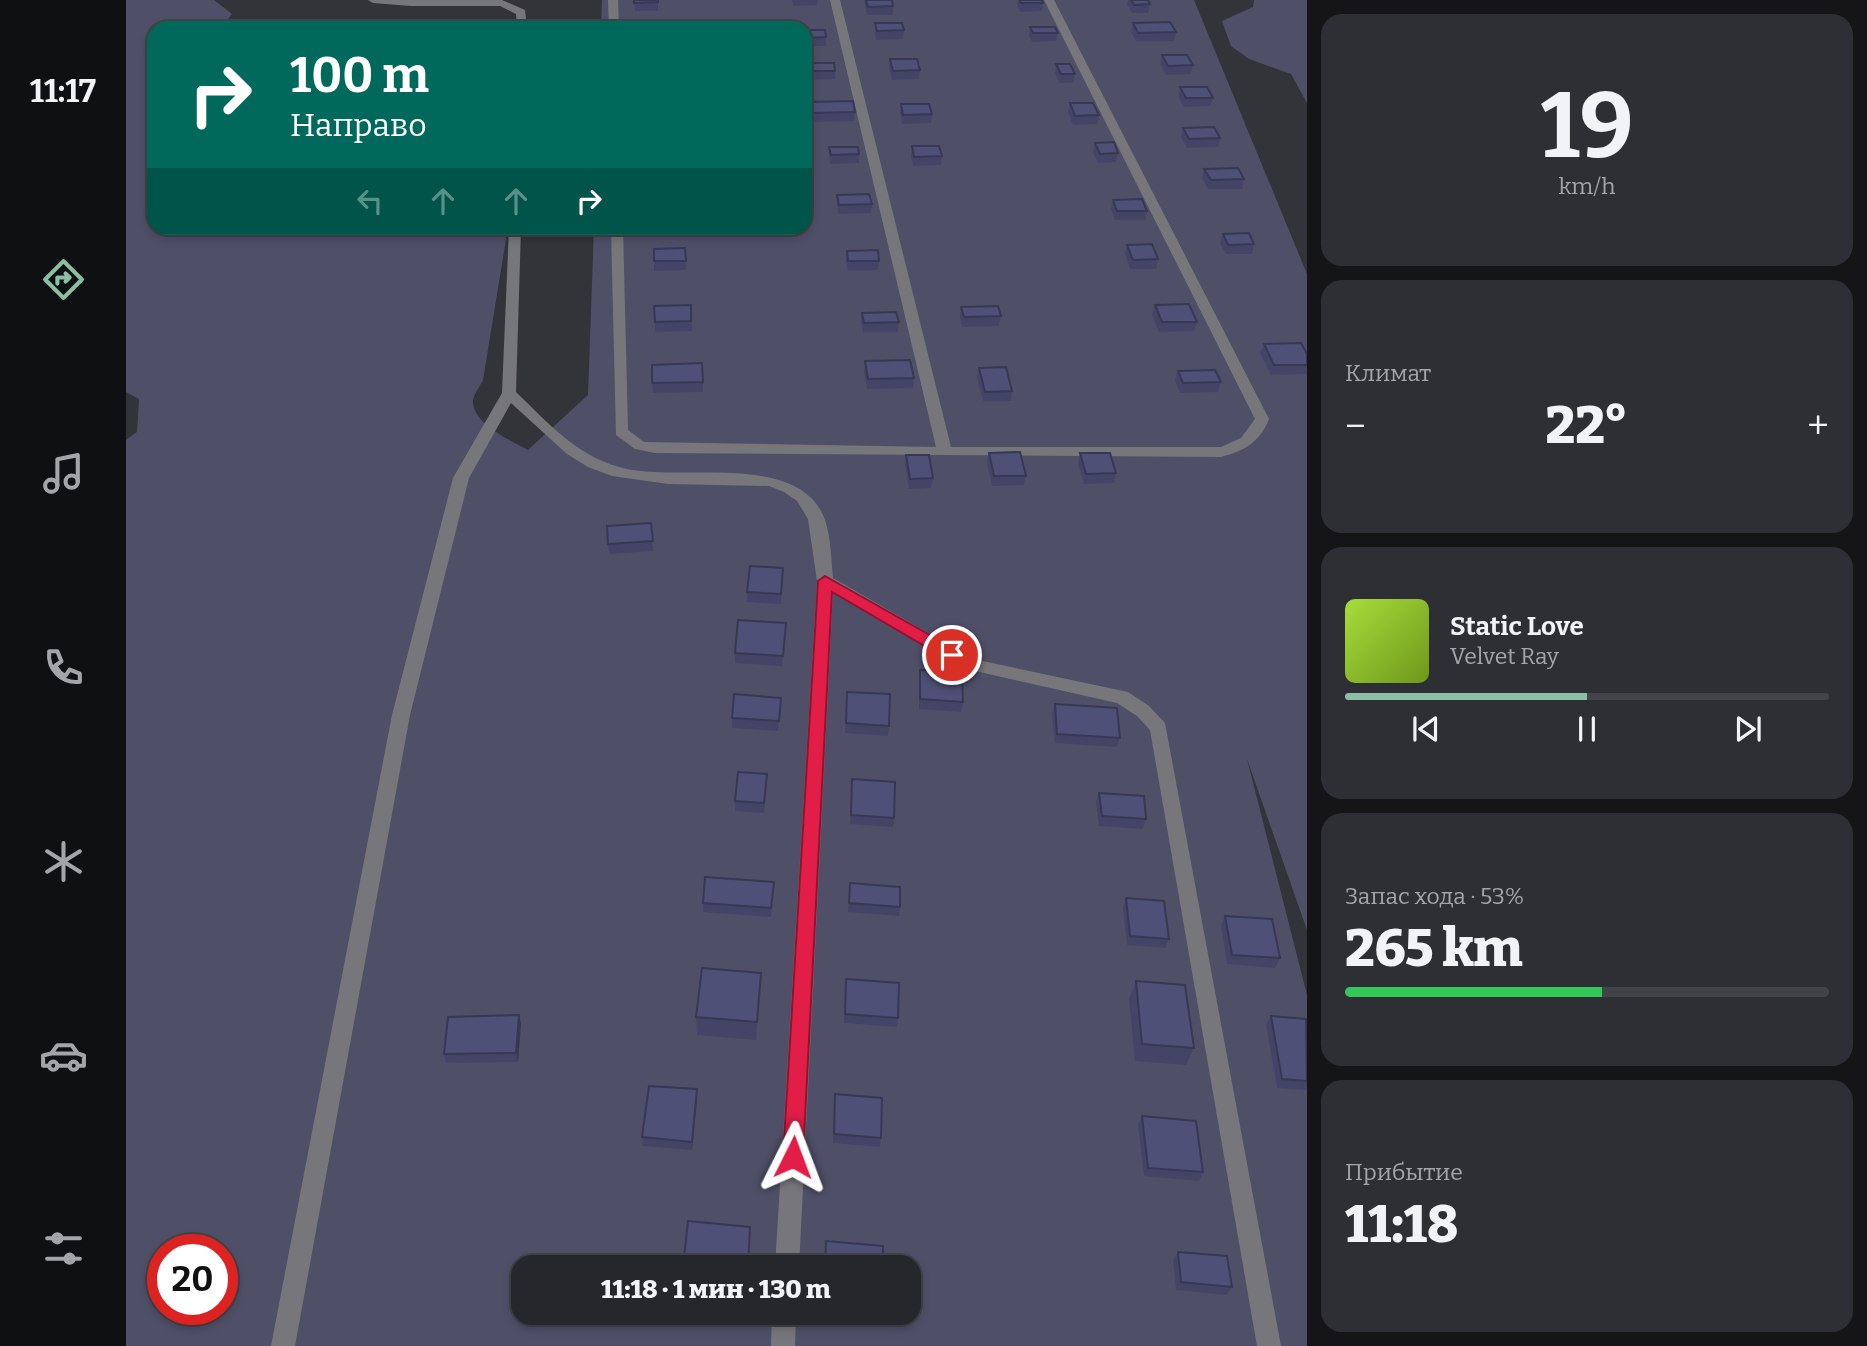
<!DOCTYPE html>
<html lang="ru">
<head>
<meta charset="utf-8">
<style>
  body { margin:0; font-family:Bitter,serif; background:#2e2f34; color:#f1f3f6; height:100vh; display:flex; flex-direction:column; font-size:26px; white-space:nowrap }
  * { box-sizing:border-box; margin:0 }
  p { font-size:23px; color:#a4a5a9 }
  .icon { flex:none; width:38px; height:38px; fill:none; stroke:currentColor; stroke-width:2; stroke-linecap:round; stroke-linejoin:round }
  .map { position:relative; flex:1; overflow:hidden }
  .drawer { display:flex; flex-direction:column; gap:14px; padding:14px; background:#151518; width:560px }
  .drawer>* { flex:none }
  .banner { position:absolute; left:21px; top:21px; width:665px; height:214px; border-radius:21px; box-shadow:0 4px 10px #0003,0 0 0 2px #424448; background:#00695c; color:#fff; overflow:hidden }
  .speed { position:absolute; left:21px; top:1234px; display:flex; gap:14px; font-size:35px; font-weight:700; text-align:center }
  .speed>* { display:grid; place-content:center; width:91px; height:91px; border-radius:50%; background:#26272c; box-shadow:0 4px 10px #0003,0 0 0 2px #424448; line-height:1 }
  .speed .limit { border:10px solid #d22; background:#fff; color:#111 }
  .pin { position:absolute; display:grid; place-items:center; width:60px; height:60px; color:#fff; margin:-30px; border:4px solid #fff; border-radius:50%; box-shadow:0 2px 7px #0007 }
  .me { position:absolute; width:77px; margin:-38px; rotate:3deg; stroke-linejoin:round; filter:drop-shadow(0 0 5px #0008) }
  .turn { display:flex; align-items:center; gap:24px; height:147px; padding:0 28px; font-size:32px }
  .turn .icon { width:91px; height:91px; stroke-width:2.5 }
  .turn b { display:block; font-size:49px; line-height:60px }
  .lanes { display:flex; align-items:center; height:66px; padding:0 28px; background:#0003; justify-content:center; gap:35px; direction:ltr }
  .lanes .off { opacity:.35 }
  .big { font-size:52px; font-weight:800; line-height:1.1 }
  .drawer .tile { flex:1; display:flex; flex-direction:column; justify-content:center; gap:10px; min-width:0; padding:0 24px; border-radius:21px; background:#2e2f34 }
  .drawer .dial { align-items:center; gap:0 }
  .dial b { font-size:91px; line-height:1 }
  .song { display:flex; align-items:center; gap:21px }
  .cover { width:84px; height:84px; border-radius:10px; background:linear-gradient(135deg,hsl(80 70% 55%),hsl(80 70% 35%)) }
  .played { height:7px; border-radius:4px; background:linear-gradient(90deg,#8abfa5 50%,#424448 50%) }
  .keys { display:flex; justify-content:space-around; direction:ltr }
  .heat { display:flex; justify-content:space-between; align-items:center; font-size:38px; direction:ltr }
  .charge { height:10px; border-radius:5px; background:linear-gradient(90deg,#34c759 53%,#424448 0) }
  .trip { position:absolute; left:385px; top:1255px; width:410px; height:70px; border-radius:21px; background:#26272c; box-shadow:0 4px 10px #0003,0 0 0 2px #424448; font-weight:800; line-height:70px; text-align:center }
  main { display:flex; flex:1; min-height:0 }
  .tabs { display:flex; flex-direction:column; width:126px; justify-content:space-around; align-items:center; background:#0f1012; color:#a4a5a9 }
  .tabs .icon { width:49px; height:49px }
  .tabs .active { color:#8abfa5 }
  .tabs b { font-size:32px; color:#f1f3f6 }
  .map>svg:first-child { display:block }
  .green { fill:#4f5068; fill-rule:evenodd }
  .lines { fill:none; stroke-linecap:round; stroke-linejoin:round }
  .minor { fill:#77777b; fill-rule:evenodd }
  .wall { fill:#444566 }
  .shaded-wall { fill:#373853 }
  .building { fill:#4f5077; stroke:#373853; stroke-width:2 }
  .route { fill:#e11d48; stroke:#92132f; stroke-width:2 }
</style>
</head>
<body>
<main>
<nav class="tabs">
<b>11:17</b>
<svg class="icon active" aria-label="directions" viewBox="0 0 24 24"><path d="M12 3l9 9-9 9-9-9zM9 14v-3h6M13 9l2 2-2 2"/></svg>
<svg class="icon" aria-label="music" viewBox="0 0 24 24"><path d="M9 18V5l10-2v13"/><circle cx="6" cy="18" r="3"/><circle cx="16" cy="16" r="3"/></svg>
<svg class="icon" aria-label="phone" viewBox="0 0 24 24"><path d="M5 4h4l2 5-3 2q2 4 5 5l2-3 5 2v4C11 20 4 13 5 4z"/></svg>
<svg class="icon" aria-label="climate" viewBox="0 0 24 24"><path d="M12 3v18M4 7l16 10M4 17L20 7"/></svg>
<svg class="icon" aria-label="car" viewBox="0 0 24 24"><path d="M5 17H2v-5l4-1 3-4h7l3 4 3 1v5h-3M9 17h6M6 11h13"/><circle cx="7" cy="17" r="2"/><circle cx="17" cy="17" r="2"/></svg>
<svg class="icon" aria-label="filters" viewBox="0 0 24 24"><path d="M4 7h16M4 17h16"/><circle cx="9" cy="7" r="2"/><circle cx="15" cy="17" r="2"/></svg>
</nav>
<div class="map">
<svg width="1181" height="1346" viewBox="0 0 1181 1346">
  <rect width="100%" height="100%" fill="#33343a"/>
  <path class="green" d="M 0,0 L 88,0 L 106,14 L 95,28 L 28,28 L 28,228 L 377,228 L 380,239 L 357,380 C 354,386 348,394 347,400 C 345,423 386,441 402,450 L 462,395 L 468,228 L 679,228 L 679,28 L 475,28 L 476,0 L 1068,0 L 1181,274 L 1181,930 L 1121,759 L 1181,995 L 1181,1346 L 0,1346 L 0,440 L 11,432 L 13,399 L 0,392 ZM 37,1250 L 96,1250 L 96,1309 L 37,1309 ZM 397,1267 L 782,1267 L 782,1312 L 397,1312 Z
    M 1128,0 L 1181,0 L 1181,103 L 1165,74 L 1123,59 L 1105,46 L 1096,21 L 1127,7 Z"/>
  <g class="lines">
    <path class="minor" d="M 242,0 L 376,0 L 399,10 L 401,28 L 391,28 L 390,14 L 374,6 L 285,6 L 247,3 Z
      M 482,0 L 492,0 L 493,28 L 483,28 Z
      M 704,0 L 714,0 L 825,447 L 1095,447 L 1115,438 L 1129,419 L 918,0 L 928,0 L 1143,419 C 1134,442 1118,451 1095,457 L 529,453 L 509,449 L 490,435 L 485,228 L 497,228 L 502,430 L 518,442 L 810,447 Z
      M 383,228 L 395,228 L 390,392 C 421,422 450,455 493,467 C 551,484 674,449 699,520 C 705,538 705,559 707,578 L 847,659 L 1002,692 L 1023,706 L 1039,723 L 1155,1346 L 1131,1346 L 1024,730 L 1011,716 L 991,703 L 836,668 L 707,593 L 673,1267 L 649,1267 L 691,581 L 682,519 L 671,501 L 658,492 L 643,486 L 542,484 L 486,476 L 462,467 L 441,454 L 385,403 L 343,478 L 284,715 L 169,1346 L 145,1346 L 266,715 L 327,478 L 376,393 Z
      M 646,1312 L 670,1312 L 669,1346 L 645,1346 Z"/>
  </g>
  <path class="wall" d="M 508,0 L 532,0 L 532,11 L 509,11 Z
    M 666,0 L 692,0 L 691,5 L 667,6 Z
    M 738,0 L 766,0 L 767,6 L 767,15 L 741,15 Z
    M 892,0 L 916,0 L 917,3 L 916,11 L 894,12 L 891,4 Z
    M 1002,0 L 1022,0 L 1024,4 L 1022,13 L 1006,13 L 1001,4 Z
    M 749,23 L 778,30 L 777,39 L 750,40 L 749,32 Z
    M 1007,23 L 1050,32 L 1048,41 L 1010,41 L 1005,32 Z
    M 904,27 L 932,33 L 930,41 L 906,42 L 903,36 Z
    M 679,30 L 700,37 L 700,46 L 679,46 Z
    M 1036,55 L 1067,65 L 1065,74 L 1040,75 L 1034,64 Z
    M 764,59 L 794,70 L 793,79 L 766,80 L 763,68 Z
    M 680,63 L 709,71 L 709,79 L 681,80 Z
    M 930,64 L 949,74 L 947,83 L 933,83 L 929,73 Z
    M 1054,87 L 1087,98 L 1084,106 L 1058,107 L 1052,96 Z
    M 684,102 L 729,112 L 728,121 L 686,122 L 684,111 Z
    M 944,103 L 973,115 L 971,124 L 947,125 L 942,112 Z
    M 775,104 L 806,114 L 805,123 L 776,124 L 774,113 Z
    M 1057,128 L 1094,138 L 1092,147 L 1061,148 L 1055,137 Z
    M 969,143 L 992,153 L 990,162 L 972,163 L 967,152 Z
    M 786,146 L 816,156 L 815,165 L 787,166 L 785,156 Z
    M 703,147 L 733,154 L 733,163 L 704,164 L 703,156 Z
    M 1078,169 L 1118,179 L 1116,189 L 1082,189 L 1076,178 Z
    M 711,195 L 746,204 L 745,213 L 712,214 L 711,204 Z
    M 987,200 L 1021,211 L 1019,220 L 989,220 L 985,209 Z
    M 1097,234 L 1128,244 L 1126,254 L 1100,254 L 1094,243 Z
    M 1001,245 L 1032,259 L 1030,269 L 1004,269 L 999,254 Z
    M 559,248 L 560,270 L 528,271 L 528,249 Z
    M 721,251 L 753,261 L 752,270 L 722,271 L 720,260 Z
    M 565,305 L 566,331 L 529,332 L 528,306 Z
    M 1029,305 L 1071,322 L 1068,331 L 1033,332 L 1026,315 Z
    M 835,307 L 875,316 L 873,326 L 836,327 L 834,316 Z
    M 736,313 L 773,322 L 772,332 L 737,332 L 735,322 Z
    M 1138,344 L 1181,354 L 1181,374 L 1145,375 L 1134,353 Z
    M 739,361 L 788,378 L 787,388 L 741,389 L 738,371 Z
    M 576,363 L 577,392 L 527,393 L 526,383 Z
    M 853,368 L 886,391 L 885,401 L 857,401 L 851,378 Z
    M 1052,371 L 1095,382 L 1092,392 L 1054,393 L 1049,380 Z
    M 863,453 L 900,476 L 898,485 L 866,486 L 861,462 Z
    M 954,453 L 990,473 L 988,483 L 958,484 L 952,463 Z
    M 780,455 L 807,478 L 805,488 L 783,489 L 779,465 Z
    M 525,523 L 527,551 L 483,554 L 482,544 Z
    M 657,568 L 655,604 L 621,602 L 621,592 Z
    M 660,623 L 656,666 L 609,663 L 609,653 Z
    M 794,670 L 837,702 L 835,712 L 793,709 L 793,679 Z
    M 721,692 L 763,726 L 762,736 L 719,733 Z
    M 655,698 L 652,731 L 606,728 L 606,718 Z
    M 929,704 L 994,738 L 991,747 L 929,743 L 926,714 Z
    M 641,774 L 638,813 L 609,811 L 609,801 Z
    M 726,779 L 768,818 L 767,827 L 724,824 Z
    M 973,793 L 1020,819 L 1017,829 L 973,826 L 970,802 Z
    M 648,882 L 645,917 L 577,912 L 577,903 Z
    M 724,883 L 774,907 L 773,916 L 722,912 Z
    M 1000,898 L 1043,939 L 1039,948 L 1001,945 L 997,908 Z
    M 1099,916 L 1154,958 L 1149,968 L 1101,964 L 1095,925 Z
    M 635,973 L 630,1040 L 571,1035 L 570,1017 Z
    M 720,979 L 772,1018 L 771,1027 L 718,1023 Z
    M 1010,981 L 1068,1048 L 1060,1065 L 1009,1061 L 1003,999 Z
    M 393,1015 L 395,1024 L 392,1062 L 320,1063 L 318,1054 Z
    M 1145,1016 L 1181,1023 L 1181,1090 L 1151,1088 L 1140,1025 Z
    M 571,1089 L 571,1098 L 566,1150 L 517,1146 L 516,1137 Z
    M 709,1094 L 755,1138 L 754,1147 L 707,1143 Z
    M 1016,1116 L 1077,1172 L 1073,1181 L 1018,1176 L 1012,1125 Z
    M 1052,1252 L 1106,1287 L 1101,1295 L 1050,1290 L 1047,1260 Z"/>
  <path class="shaded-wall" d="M 393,1015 L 395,1024 L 392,1062 L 390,1053 Z
    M 571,1089 L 571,1098 L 566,1150 L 566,1142 Z"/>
  <path class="building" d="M 508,0 L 532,0 L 532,2 L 508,3 Z
    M 740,0 L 766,0 L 767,6 L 742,7 Z
    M 894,0 L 916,0 L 917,3 L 895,3 Z
    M 1005,0 L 1022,0 L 1024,4 L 1008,5 Z
    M 1044,22 L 1050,32 L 1012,33 L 1007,23 Z
    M 749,23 L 776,23 L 778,30 L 751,31 Z
    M 548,24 L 548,28 L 518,28 L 518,25 Z
    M 904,27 L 929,27 L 932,33 L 907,33 Z
    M 679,30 L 699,30 L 700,37 L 679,38 Z
    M 1036,55 L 1061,55 L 1067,65 L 1042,66 Z
    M 764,59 L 791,59 L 794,70 L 767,71 Z
    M 680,63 L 708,63 L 709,71 L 681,71 Z
    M 930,64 L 944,64 L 949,74 L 935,74 Z
    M 1054,87 L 1081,87 L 1087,98 L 1060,98 Z
    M 727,101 L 729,112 L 686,113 L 684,102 Z
    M 944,103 L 967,103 L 973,115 L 949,116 Z
    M 775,104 L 803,104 L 806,114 L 777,115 Z
    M 1088,127 L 1094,138 L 1063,139 L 1057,128 Z
    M 988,142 L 992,153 L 974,154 L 969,143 Z
    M 786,146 L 813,146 L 816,156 L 788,157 Z
    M 703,147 L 732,147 L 733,154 L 705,155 Z
    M 1112,168 L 1118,179 L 1085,180 L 1078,169 Z
    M 743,194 L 746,204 L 713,205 L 711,195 Z
    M 1016,199 L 1021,211 L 991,211 L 987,200 Z
    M 1123,233 L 1128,244 L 1102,245 L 1097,234 Z
    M 1026,244 L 1032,259 L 1007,260 L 1001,245 Z
    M 559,248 L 560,261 L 528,261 L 528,249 Z
    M 752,250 L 753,261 L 722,261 L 721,251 Z
    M 1063,304 L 1071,322 L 1036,322 L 1029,305 Z
    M 565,305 L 565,321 L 529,322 L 528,306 Z
    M 872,306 L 875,316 L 838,317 L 835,307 Z
    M 770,312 L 773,322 L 738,323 L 736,313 Z
    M 1175,343 L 1181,354 L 1181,365 L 1148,365 L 1138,344 Z
    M 784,360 L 788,378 L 742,379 L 739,361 Z
    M 576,363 L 577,382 L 526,383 L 526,365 Z
    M 880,367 L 886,391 L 859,392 L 853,368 Z
    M 1089,370 L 1095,382 L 1057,383 L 1052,371 Z
    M 894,452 L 900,476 L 868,476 L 863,453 Z
    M 954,453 L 984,453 L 990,473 L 960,474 Z
    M 780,455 L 803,455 L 807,478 L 784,479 Z
    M 525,523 L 527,541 L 482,544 L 481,526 Z
    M 624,566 L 657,568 L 655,594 L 621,592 Z
    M 612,620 L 660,623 L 657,656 L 609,653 Z
    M 794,670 L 836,672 L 837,702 L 794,699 Z
    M 721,692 L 764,694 L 763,726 L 720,723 Z
    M 608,694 L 655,698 L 653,721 L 606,718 Z
    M 929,704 L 991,708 L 994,738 L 931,734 Z
    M 612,772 L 641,774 L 638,803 L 609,801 Z
    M 726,779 L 769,782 L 768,818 L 725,815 Z
    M 973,793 L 1018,796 L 1020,819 L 976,816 Z
    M 579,877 L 648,882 L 645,908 L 577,903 Z
    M 724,883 L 774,887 L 774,907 L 723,903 Z
    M 1000,898 L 1038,901 L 1043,939 L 1004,936 Z
    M 1099,916 L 1146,919 L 1154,958 L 1106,955 Z
    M 576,968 L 635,973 L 631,1022 L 570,1017 Z
    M 720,979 L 773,983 L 772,1018 L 719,1014 Z
    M 1010,981 L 1059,985 L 1068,1048 L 1016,1044 Z
    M 393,1015 L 390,1053 L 318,1054 L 322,1017 Z
    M 1145,1016 L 1180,1019 L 1181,1081 L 1156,1079 Z
    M 523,1086 L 571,1089 L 566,1142 L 516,1137 Z
    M 709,1094 L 756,1098 L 755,1138 L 708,1134 Z
    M 1016,1116 L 1070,1121 L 1077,1172 L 1022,1168 Z
    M 562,1221 L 624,1227 L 622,1267 L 557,1267 Z
    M 700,1241 L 757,1246 L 757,1267 L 699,1267 Z
    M 1052,1252 L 1101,1256 L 1106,1287 L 1055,1282 Z"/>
  <path class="route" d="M 699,576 L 832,651 L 834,655 L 826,661 L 821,659 L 706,592 L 677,1157 L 674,1164 L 667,1167 L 660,1164 L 657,1157 L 692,581 Z"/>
</svg>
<div class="speed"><div class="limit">20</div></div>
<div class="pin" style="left:826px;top:655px;background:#d93025"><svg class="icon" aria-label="arrive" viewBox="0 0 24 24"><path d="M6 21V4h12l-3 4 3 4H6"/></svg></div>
<svg class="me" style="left:667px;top:1157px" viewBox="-20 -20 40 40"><path d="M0-17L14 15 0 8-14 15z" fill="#e11d48" stroke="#fff" stroke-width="4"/></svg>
<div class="trip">11:18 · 1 мин · 130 m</div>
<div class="banner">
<div class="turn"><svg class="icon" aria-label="right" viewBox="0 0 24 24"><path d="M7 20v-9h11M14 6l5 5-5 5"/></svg><div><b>100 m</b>Направо</div></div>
<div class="lanes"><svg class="icon off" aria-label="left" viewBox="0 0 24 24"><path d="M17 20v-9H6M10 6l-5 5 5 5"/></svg><svg class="icon off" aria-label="ahead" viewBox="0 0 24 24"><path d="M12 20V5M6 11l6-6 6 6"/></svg><svg class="icon off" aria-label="ahead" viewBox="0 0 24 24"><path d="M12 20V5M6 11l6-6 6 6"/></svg><svg class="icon" aria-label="right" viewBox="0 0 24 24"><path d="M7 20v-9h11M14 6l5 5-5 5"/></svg></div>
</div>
</div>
<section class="drawer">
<div class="tile dial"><b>19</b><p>km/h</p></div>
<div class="tile"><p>Климат</p>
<div class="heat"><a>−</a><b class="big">22°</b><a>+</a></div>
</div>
<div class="tile">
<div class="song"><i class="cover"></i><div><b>Static Love</b><p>Velvet Ray</p></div></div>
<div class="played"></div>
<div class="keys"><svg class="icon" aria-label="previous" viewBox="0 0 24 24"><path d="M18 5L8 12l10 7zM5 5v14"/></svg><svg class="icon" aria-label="pause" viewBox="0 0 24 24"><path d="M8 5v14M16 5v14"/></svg><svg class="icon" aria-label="next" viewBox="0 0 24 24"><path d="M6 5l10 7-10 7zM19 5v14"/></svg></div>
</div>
<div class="tile"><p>Запас хода · 53%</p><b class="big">265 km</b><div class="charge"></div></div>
<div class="tile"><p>Прибытие</p><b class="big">11:18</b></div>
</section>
</main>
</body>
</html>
